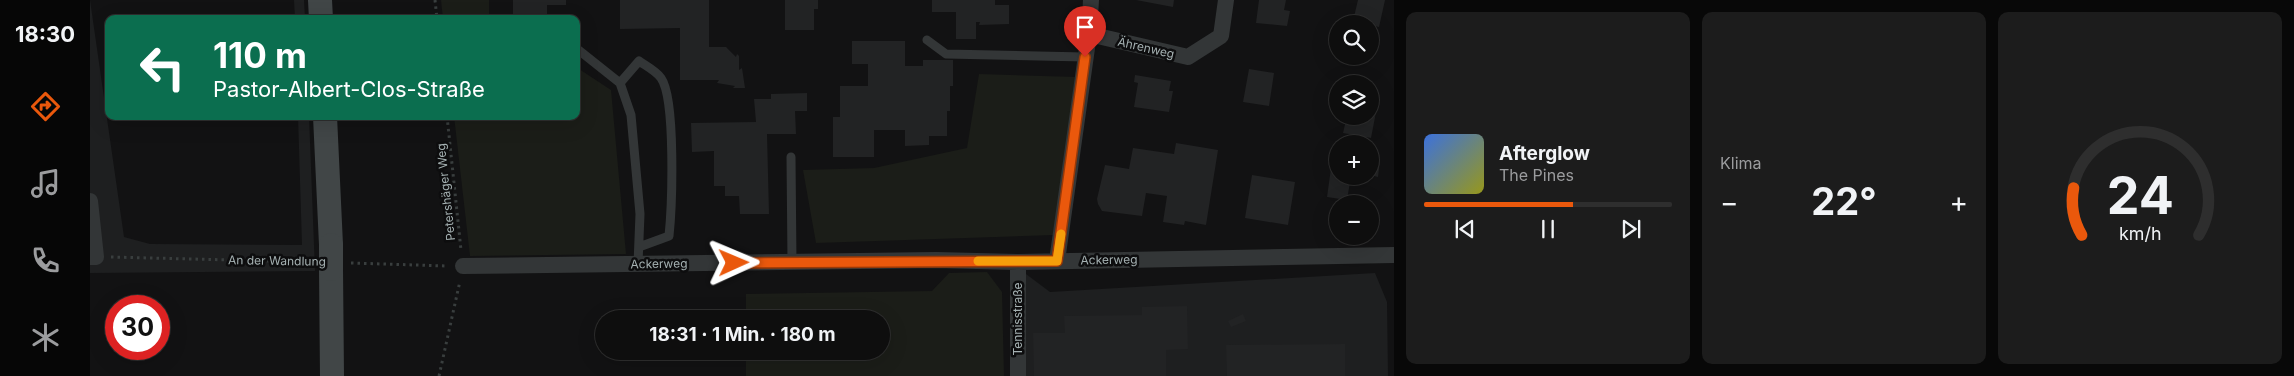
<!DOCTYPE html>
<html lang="de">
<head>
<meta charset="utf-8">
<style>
  body { margin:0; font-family:Inter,sans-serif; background:#1c1c1c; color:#f1f3f6; height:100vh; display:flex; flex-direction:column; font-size:19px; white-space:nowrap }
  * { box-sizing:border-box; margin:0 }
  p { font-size:16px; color:#9b9c9e }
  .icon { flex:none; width:28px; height:28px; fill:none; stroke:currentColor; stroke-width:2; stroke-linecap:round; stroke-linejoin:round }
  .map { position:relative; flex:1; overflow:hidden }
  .details { display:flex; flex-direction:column; gap:12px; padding:12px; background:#080808; width:900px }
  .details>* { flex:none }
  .banner { position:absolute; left:15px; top:15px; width:475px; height:105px; border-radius:10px; box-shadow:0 5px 20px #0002,0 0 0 1px #2e2e2e; background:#0b6e4f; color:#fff; overflow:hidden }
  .controls { position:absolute; left:1239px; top:15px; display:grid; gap:10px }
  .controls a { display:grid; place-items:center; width:50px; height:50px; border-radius:50%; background:#0e0e0e; box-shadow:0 5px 20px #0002,0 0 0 1px #2e2e2e; font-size:25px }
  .speed { position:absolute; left:15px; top:295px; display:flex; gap:10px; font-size:25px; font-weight:700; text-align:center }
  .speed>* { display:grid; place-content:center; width:65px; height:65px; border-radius:50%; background:#0e0e0e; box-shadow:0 5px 20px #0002,0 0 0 1px #2e2e2e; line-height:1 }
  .speed .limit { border:8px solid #d22; background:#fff; color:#111 }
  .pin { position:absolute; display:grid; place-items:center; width:42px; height:42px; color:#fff; margin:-51px -21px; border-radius:50% 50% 50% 0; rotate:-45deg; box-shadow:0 0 5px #0007 }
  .pin .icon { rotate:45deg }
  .me { position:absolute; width:55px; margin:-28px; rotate:89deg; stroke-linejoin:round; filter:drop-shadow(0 0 4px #0008) }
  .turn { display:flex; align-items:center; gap:18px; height:105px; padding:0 25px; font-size:22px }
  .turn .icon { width:65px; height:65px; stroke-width:2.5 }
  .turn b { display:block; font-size:35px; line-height:42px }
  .big { font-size:38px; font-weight:700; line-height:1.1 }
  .details .widget { flex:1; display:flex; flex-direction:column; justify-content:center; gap:8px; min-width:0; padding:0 18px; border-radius:10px; background:#1c1c1c }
  .details .dial { align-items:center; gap:0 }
  .dial svg { height:130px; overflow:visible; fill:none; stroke:#2e2e2e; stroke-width:7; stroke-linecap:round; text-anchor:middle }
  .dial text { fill:#f1f3f6; stroke:none }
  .song { display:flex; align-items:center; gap:15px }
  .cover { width:60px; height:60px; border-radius:8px; background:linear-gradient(135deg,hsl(220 70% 55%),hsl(60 70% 35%)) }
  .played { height:5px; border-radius:2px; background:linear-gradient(90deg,#ea580c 60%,#2e2e2e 60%) }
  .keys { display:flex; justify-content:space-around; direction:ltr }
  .heat { display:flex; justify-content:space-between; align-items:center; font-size:28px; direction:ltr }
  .details .tiles { flex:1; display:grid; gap:12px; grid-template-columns:repeat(3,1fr) }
  .trip { position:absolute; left:505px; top:310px; width:295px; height:50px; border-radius:25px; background:#0e0e0e; box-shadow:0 5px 20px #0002,0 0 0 1px #2e2e2e; font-weight:700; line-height:50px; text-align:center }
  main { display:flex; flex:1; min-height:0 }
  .menu { display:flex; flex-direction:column; width:90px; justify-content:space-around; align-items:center; background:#060606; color:#9b9c9e }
  .menu .icon { width:35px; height:35px }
  .menu .on { color:#ea580c }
  .menu b { font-size:22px; color:#f1f3f6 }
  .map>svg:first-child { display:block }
  .built { fill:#1e1f20 }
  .green { fill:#1b1d18 }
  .building { fill:#222324 }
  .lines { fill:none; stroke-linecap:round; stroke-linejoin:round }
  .path { stroke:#393e3e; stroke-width:3; stroke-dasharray:2.5 4; stroke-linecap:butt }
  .service { stroke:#333637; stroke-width:9 }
  .minor { stroke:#333637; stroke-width:16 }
  .secondary { stroke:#414647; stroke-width:24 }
  .secondary-bridge { stroke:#414647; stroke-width:24 }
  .route-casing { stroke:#983908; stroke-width:12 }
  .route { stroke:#ea580c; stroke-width:9 }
  .slow { stroke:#f59e0b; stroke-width:9 }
  .labels { text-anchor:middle; stroke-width:5; stroke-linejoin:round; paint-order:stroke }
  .street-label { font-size:12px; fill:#a5b1b2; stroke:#0d0d0e }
</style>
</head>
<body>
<main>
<nav class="menu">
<b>18:30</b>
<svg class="icon on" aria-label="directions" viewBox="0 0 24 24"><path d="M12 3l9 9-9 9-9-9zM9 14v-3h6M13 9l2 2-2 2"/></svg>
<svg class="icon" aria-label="music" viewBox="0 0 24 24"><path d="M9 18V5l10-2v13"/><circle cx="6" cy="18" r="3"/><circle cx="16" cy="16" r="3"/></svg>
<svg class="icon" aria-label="phone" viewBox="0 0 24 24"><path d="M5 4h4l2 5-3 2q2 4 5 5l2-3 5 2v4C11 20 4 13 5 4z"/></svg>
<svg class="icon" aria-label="climate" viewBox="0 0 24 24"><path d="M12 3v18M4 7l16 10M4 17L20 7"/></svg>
</nav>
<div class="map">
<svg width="1304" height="376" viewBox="0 0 1304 376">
  <rect width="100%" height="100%" fill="#121213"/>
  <path class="built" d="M 0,0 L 34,237 L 60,244 L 212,245 L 208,116 L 219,116 L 225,271 L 0,273 Z
    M 204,0 L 214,0 L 215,19 L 205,19 Z
    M 932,271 L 960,292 L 1285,273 L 1297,302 L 1298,376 L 933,376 Z"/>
  <path class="green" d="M 351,0 L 399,0 L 399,19 L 353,19 Z
    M 486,67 L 521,90 L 536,254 L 380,256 L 364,116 L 486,116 Z
    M 889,74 L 987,77 L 963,235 L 726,243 L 713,170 L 784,168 L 877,148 Z
    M 897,272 L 912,292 L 914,376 L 656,376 L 656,351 L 791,351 L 791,319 L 656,319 L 656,294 L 842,291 L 859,273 Z"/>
  <path class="building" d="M 423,0 L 476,0 L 476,5 L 457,5 L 457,15 L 423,15 Z
    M 530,0 L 619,0 L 619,47 L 636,47 L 646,57 L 647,54 L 649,56 L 649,70 L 652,68 L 655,88 L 643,88 L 645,86 L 627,83 L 629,80 L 590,80 L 590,28 L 530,29 Z
    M 695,0 L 728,0 L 728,9 L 724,9 L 724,30 L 695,30 Z
    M 842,0 L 905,0 L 905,5 L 919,5 L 919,24 L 889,25 L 890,22 L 886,22 L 886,39 L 866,39 L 866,12 L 842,12 Z
    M 1046,0 L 1084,0 L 1083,7 Z
    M 1169,0 L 1196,0 L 1194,10 L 1200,11 L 1197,26 L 1166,23 Z
    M 1268,0 L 1295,0 L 1289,27 L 1263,21 Z
    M 762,41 L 815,41 L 815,66 L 833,66 L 833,60 L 863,60 L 863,86 L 860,86 L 860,111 L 857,111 L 857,136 L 839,136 L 839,145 L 815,146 L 815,130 L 784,130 L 784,157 L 743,157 L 743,117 L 750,117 L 750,86 L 778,86 L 778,64 L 762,64 Z
    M 1159,69 L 1184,73 L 1179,106 L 1153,102 Z
    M 1045,75 L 1081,81 L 1079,91 L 1083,91 L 1079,112 L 1044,107 L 1048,83 L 1044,82 Z
    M 717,93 L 717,111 L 705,111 L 706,134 L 677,134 L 679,214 L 650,214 L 649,196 L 635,196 L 635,186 L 624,186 L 624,151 L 602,152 L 601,123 L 666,122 L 664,99 L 681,99 L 681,94 Z
    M 1280,105 L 1287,107 L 1281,138 L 1253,133 L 1257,116 L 1280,116 Z
    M 1086,143 L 1128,150 L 1116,225 L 1095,221 L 1094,225 L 1073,222 L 1077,196 L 1056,193 L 1052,216 L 1012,211 L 1008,204 L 1007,199 L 1015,165 L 1039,169 L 1043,148 L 1084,154 Z
    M 1243,154 L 1248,155 L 1248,176 L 1261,176 L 1257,200 L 1237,197 Z
    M 1280,160 L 1290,161 L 1288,177 L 1280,175 Z
    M 1162,175 L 1205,182 L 1198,225 L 1155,218 Z
    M 1097,306 L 1098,349 L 1076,350 L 1076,376 L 944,376 L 943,333 L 975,333 L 974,316 L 1052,315 L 1052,307 Z
    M 1153,314 L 1156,321 L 1141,327 L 1138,321 Z
    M 1255,344 L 1255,376 L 1137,376 L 1136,345 Z"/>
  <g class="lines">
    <path class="path" d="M 345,0 L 347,19
      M 357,116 L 371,250
      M 21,257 L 220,262
      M 261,263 L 357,266
      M 349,376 L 370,281"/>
    <path class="service" d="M 837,40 L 856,54 L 995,57
      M 486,48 L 530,83 L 541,115 L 550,214 L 548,264
      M 530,83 L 549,61 C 556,66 566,71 571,78 C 586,99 582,207 579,236 L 549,247
      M 701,157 L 702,262"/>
    <path class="minor" d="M 999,34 L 1098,57 L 1131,36 L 1136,0
      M 0,201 L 6,257 L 0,257
      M 967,261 L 999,34 L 1001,0
      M 928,262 L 928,376
      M 373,266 L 846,260 L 928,262 L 1304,255"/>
    <path class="secondary" d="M 230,0 L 231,19
      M 235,116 L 241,245
      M 241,269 L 242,376"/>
    <path class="secondary-bridge" d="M 241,269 L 241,245"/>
  </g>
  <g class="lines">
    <defs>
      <path id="route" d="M 644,263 L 967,261 L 995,57"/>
    </defs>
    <use href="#route" class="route-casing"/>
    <use href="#route" class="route"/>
    <path class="slow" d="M 888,261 L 967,261 L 971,234"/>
  </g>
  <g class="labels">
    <g class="street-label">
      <text transform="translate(1056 48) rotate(13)" y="4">Ährenweg</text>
      <text transform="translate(356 192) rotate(-96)" y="4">Petershäger Weg</text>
      <text transform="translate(1019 260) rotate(-1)" y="4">Ackerweg</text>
      <text transform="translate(187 261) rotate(1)" y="4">An der Wandlung</text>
      <text transform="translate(569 264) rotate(-1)" y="4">Ackerweg</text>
      <text transform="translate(928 319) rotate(-90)" y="4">Tennisstraße</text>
    </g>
  </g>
</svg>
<div class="controls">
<a><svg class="icon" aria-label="search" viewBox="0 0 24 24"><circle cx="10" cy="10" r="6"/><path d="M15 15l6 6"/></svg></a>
<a><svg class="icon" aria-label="layers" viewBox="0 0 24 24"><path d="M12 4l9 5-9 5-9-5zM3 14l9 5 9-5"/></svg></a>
<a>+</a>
<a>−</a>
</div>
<div class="speed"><div class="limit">30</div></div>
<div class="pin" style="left:995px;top:57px;background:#d93025"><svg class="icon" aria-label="arrive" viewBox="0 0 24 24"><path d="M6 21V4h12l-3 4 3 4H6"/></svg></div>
<svg class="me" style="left:644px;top:263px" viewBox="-20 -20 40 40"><path d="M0-17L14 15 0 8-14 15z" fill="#ea580c" stroke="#fff" stroke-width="4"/></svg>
<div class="trip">18:31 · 1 Min. · 180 m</div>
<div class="banner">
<div class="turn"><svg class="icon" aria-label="left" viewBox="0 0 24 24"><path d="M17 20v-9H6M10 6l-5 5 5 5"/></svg><div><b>110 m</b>Pastor-Albert-Clos-Straße</div></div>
</div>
</div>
<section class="details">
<div class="tiles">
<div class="widget">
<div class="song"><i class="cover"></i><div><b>Afterglow</b><p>The Pines</p></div></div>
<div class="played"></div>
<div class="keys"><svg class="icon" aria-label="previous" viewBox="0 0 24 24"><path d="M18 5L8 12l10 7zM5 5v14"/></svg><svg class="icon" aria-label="pause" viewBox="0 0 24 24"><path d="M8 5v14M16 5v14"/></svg><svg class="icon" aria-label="next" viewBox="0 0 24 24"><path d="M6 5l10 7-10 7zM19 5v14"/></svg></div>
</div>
<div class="widget"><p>Klima</p>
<div class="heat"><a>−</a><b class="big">22°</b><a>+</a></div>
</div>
<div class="widget dial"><svg viewBox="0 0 100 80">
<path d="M14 69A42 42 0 1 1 86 69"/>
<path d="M14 69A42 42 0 0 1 9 40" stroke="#ea580c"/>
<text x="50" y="56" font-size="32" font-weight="700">24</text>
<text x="50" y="72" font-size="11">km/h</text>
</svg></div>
</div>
</section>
</main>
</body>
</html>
